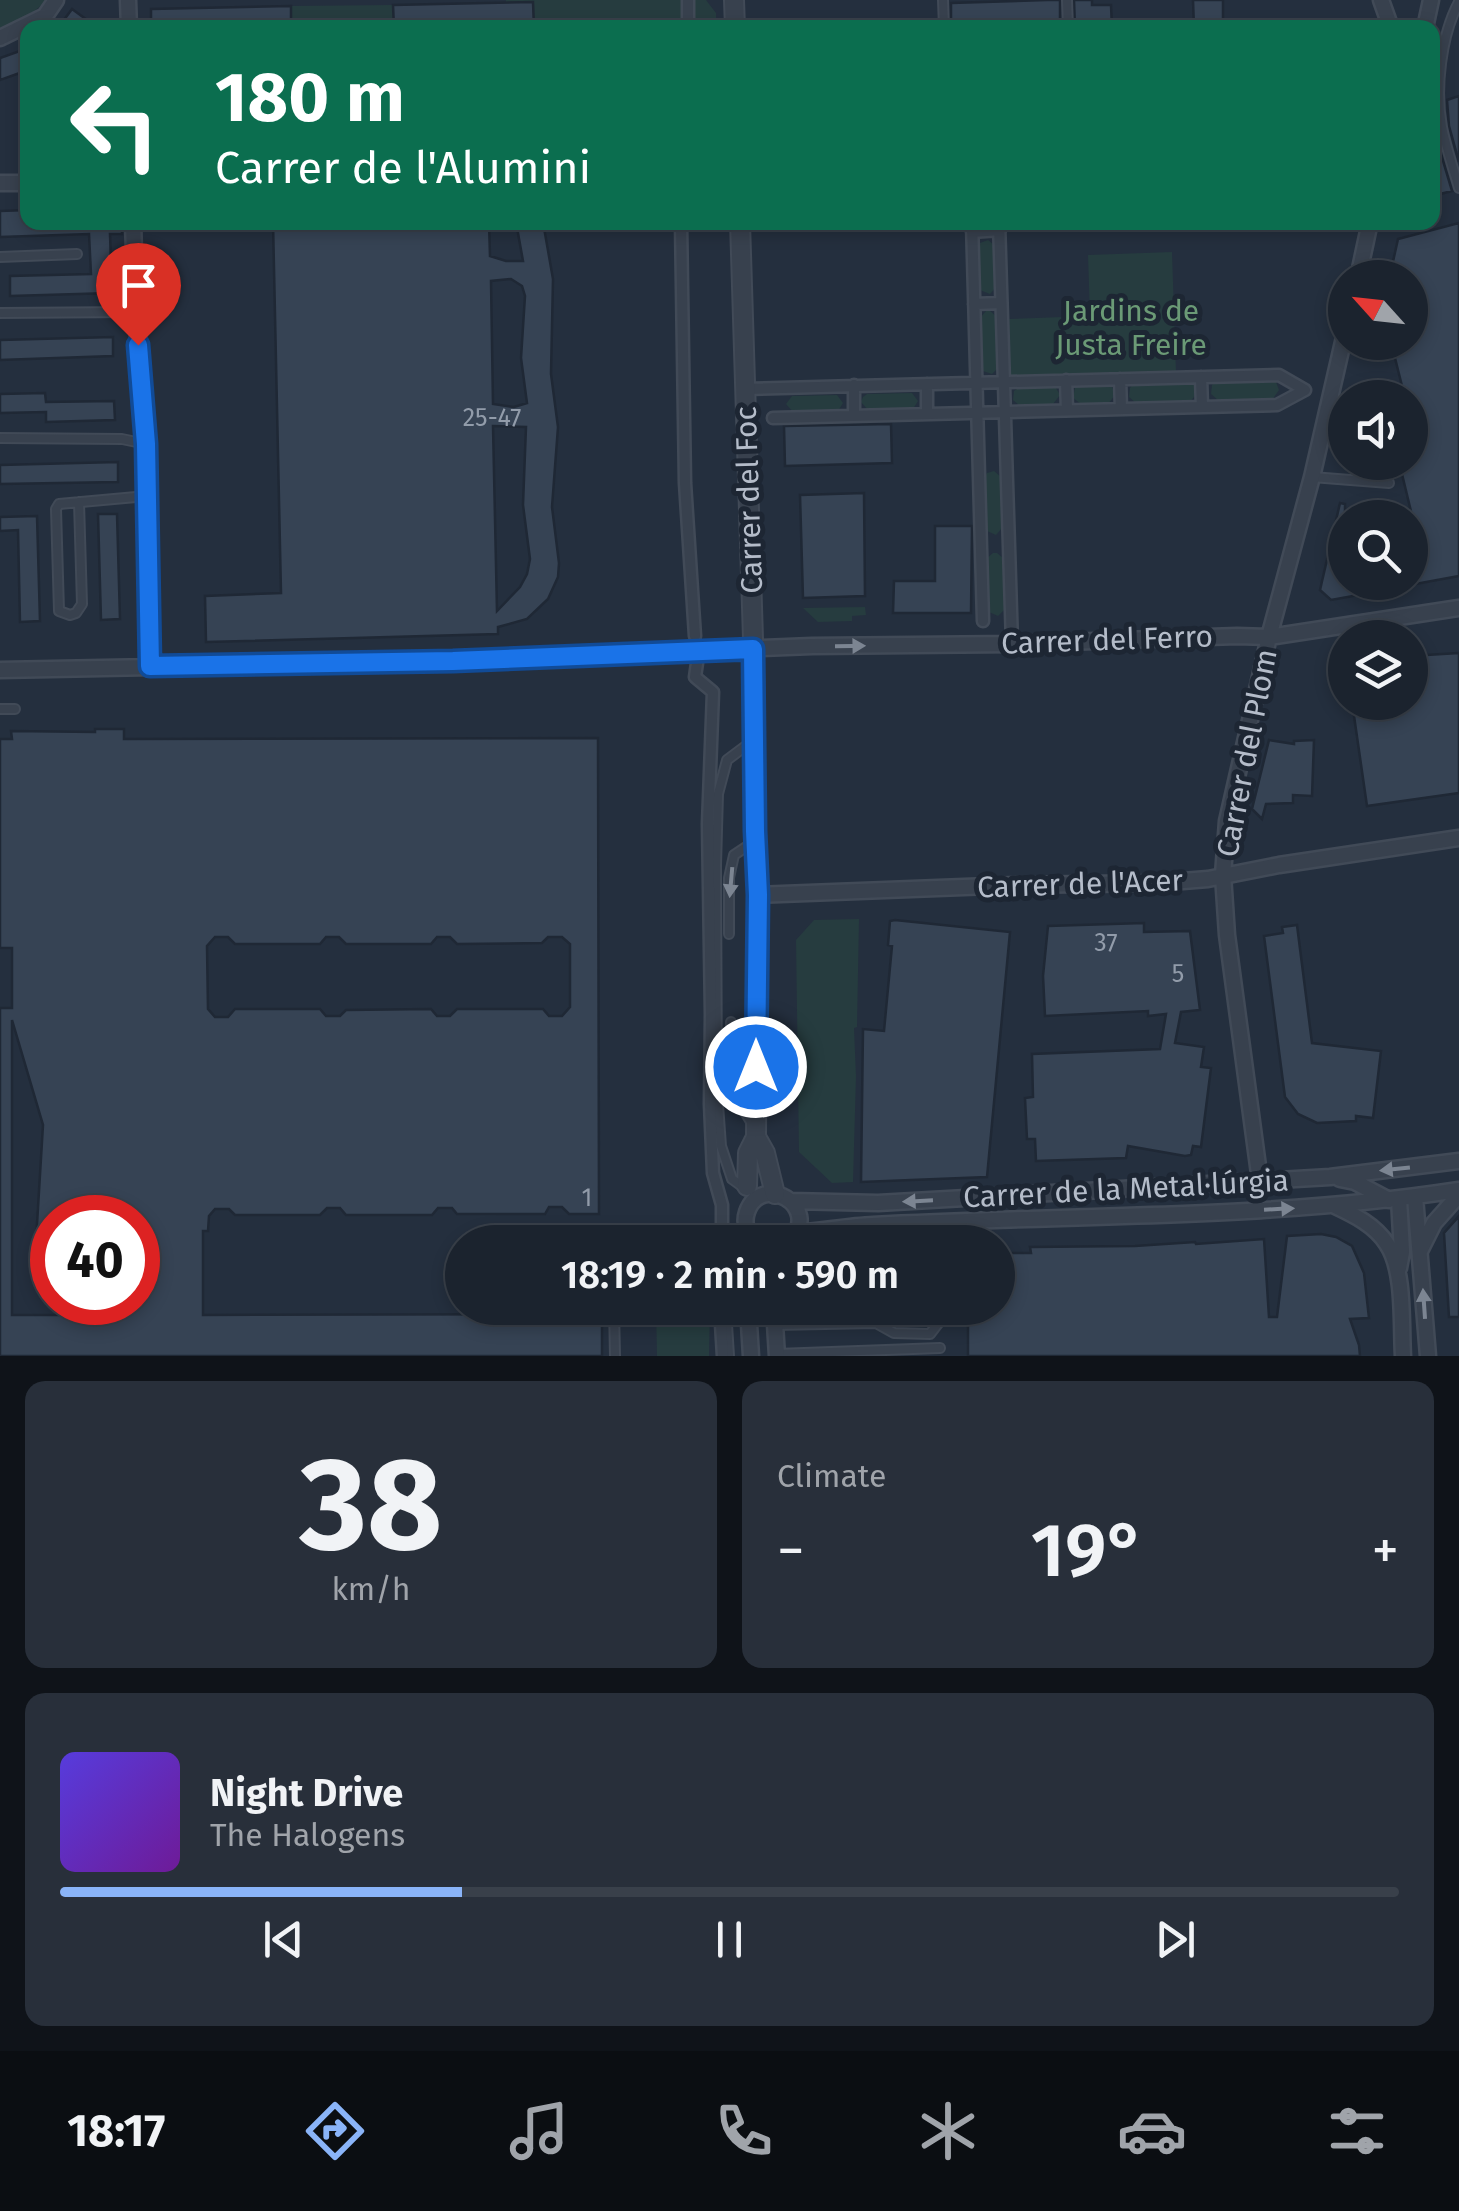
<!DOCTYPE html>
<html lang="en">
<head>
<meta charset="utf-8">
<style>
  body { margin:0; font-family:"Fira Sans",sans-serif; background:#282f3a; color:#f1f3f6; height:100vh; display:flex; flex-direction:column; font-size:38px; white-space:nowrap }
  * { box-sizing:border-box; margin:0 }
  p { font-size:32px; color:#a0a4aa }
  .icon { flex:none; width:55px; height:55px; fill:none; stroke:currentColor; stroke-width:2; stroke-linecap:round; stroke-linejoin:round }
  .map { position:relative; height:1356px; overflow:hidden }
  .side { display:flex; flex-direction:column; gap:25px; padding:25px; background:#0f1319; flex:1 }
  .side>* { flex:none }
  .guide { position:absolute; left:20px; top:20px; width:1420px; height:210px; border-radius:20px; box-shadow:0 5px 15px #0003,0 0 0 2px #39404a; background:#0b6e4f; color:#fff; overflow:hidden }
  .needle { width:65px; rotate:297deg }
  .tools { position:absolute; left:1328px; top:260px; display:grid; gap:20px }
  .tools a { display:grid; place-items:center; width:100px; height:100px; border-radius:50%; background:#1b232e; box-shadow:0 5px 15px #0003,0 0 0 2px #39404a; font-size:50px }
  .speed { position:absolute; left:30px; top:1195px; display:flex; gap:20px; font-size:50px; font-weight:700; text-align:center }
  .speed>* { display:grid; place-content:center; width:130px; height:130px; border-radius:50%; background:#1b232e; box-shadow:0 5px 15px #0003,0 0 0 2px #39404a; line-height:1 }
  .speed .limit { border:15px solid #d22; background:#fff; color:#111 }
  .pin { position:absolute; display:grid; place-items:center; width:85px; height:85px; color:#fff; margin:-102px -42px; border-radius:50% 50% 50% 0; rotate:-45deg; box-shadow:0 0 10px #0007 }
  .pin .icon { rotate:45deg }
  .me { position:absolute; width:110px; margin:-55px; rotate:0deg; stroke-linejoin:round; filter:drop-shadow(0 0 8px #0008) }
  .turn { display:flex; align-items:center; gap:35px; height:210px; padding:0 30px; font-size:45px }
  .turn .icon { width:130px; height:130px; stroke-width:2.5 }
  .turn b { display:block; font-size:70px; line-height:85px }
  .big { font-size:75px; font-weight:600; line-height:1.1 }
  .side .tile { flex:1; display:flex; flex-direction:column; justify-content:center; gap:15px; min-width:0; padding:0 35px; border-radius:20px; background:#282f3a }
  .side .dial { align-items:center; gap:0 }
  .dial b { font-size:130px; line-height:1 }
  .song { display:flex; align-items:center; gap:30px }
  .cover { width:120px; height:120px; border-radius:15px; background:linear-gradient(135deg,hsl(250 70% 55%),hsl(280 70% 35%)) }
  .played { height:10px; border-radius:5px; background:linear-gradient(90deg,#8ab4f8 30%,#39404a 30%) }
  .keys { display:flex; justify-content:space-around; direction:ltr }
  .heat { display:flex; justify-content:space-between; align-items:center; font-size:55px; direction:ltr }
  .side .tiles { flex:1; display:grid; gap:25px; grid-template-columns:1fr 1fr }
  .tile:last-child { grid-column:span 2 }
  .trip { position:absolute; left:445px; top:1225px; width:570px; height:100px; border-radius:50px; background:#1b232e; box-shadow:0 5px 15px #0003,0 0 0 2px #39404a; font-weight:600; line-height:100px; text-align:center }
  .menu { display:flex; height:160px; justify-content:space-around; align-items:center; background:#0b0e12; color:#a0a4aa }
  .menu .icon { width:70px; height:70px }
  .menu .current { color:#8ab4f8 }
  .menu b { font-size:45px; color:#f1f3f6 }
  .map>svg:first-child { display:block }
  .green { fill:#263c3f }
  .building { fill:#364354; stroke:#1f2835; stroke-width:2.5; fill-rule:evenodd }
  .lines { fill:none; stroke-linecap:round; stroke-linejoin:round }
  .service-casing { stroke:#414a57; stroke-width:12 }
  .pedestrian-casing { stroke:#414a57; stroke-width:15 }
  .minor-casing { stroke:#414a57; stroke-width:19 }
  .tertiary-casing { stroke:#414a57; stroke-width:22 }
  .service { stroke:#38414e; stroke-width:8 }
  .pedestrian { stroke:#38414e; stroke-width:10 }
  .minor { stroke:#38414e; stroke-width:14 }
  .tertiary { stroke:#38414e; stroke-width:18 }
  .oneway { fill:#7c8592 }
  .route-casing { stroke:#114b97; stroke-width:25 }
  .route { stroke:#1a73e8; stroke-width:18 }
  .labels { text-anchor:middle; stroke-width:10; stroke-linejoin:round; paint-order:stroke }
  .number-label { font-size:25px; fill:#929caa }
  .park-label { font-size:30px; fill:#6b9a76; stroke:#1d2633 }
  .street-label { font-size:30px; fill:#b4bcc9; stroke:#1d2633 }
</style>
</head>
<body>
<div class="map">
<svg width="1459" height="1356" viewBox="0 0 1459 1356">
  <rect width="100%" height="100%" fill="#242f3e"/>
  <path class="green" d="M 0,0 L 48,0 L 13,28 L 0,32 Z
    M 506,0 L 706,0 L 716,13 L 716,27 L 534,27 L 533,3 L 506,2 Z
    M 393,5 L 394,27 L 291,27 L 291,6 Z
    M 988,240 L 995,246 L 997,286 L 990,294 L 980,290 L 979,286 L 978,247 L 980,243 Z
    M 1172,252 L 1176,373 L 1010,377 L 1009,319 L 1090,316 L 1088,255 Z
    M 986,311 L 990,311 L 997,317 L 999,367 L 992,374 L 983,371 L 981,366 L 980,318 Z
    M 1271,380 L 1276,382 L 1279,390 L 1272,400 L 1218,400 L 1211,394 L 1212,385 L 1216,381 Z
    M 1190,382 L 1194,385 L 1197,393 L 1190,402 L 1136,403 L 1129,397 L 1130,388 L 1134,383 Z
    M 1107,384 L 1112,387 L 1115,395 L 1108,404 L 1081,404 L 1073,398 L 1075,388 L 1080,385 Z
    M 1051,385 L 1056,388 L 1060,395 L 1053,404 L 1020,406 L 1013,400 L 1014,391 L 1019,387 Z
    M 912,393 L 918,401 L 913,409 L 868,410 L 861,402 L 863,397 L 867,394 Z
    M 837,395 L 843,403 L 838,411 L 793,412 L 786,404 L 792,396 Z
    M 994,471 L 1001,477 L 1003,527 L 996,535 L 987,531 L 985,526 L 984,478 L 987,473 Z
    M 993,553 L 997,553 L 1004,559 L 1005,609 L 998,616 L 989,612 L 988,608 L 986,559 Z
    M 865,607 L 866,615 L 852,616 L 852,621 L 818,622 L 803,608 Z
    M 859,919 L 857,1027 L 854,1028 L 856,1076 L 853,1182 L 832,1183 L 799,1152 L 796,940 L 814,920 Z
    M 656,1308 L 710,1308 L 709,1356 L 657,1356 Z"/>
  <path class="building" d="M 1047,0 L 1060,0 L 1060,28 L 951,28 L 951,3 Z
    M 1074,0 L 1092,0 L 1092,5 L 1111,5 L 1112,28 L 1075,28 Z
    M 1193,0 L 1223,0 L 1223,28 L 1194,28 Z
    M 533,2 L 534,28 L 394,28 L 393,5 Z
    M 291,6 L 291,28 L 151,28 L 151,9 Z
    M 72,9 L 98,28 L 58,28 Z
    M 28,48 L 28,70 L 0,80 L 0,58 Z
    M 1459,96 L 1459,162 L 1449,126 L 1447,100 Z
    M 1433,113 L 1438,144 L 1452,191 L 1432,196 Z
    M 28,210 L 28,222 L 122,223 L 122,234 L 110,234 L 112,293 L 10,296 L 10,276 L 91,274 L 89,234 L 0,237 L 0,211 Z
    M 273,222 L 489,222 L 490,256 L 506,261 L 523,261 L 516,222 L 543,222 L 553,279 L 551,374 L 558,427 L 552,507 L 559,563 L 558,577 L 548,599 L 527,619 L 498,627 L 498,634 L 206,642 L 205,596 L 281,593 ZM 511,279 L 522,286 L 525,296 L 521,358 L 527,403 L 514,407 L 493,404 L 491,281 ZM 493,426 L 526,427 L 523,505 L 530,559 L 527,574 L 520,587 L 497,611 Z
    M 1459,223 L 1459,576 L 1410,585 L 1410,560 L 1422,557 L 1401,470 L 1380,475 L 1377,462 L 1410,462 L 1410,452 L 1418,450 L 1410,418 L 1410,398 L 1405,398 L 1391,342 L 1410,342 L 1410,278 L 1395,278 L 1392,266 L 1398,239 Z
    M 113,337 L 113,356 L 0,360 L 0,340 Z
    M 45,393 L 46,402 L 114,401 L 115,420 L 46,422 L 46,412 L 0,413 L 0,394 Z
    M 891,424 L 892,463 L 785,466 L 784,426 Z
    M 118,462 L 118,482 L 0,484 L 0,465 Z
    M 864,493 L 865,596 L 803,598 L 800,495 Z
    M 1340,503 L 1345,504 L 1345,582 L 1391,582 L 1392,589 L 1331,600 L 1320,590 Z
    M 98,514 L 117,514 L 120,619 L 101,620 Z
    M 37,516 L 40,621 L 20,622 L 18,530 L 0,531 L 0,517 Z
    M 935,526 L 972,526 L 971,613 L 893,613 L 894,581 L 935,581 Z
    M 1459,653 L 1459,793 L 1367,806 L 1352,702 L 1410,702 L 1410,656 Z
    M 95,729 L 124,729 L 124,739 L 598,738 L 599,1214 L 569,1214 L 562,1207 L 549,1207 L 545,1214 L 457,1214 L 452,1208 L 438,1208 L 432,1215 L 346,1215 L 340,1208 L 327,1208 L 320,1215 L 235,1215 L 229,1209 L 215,1209 L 209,1216 L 208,1231 L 203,1231 L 203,1315 L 602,1314 L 602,1356 L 0,1356 L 0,1008 L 12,1008 L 12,948 L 0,948 L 0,739 L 12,739 L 11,731 L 95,732 ZM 215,937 L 228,937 L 235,944 L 320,944 L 326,937 L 339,937 L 346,944 L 431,944 L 437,937 L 450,937 L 457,944 L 542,943 L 548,937 L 562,937 L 570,944 L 570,1007 L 562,1016 L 549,1016 L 543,1009 L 457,1009 L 450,1016 L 437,1016 L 431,1009 L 346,1010 L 340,1016 L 326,1016 L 320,1009 L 235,1009 L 228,1017 L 215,1017 L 208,1009 L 207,946 ZM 12,1020 L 43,1125 L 36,1241 L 52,1240 L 52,1218 L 138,1218 L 138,1302 L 93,1302 L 93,1315 L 12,1315 Z
    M 1269,740 L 1294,744 L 1294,741 L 1314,740 L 1312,796 L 1293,795 L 1293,803 L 1266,804 L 1262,819 L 1252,809 Z
    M 895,920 L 1010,932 L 987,1177 L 861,1182 L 863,1029 L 884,1031 L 892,946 L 888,945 L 890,921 Z
    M 1144,923 L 1144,932 L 1190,931 L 1200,1010 L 1181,1012 L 1175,1043 L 1204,1047 L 1201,1067 L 1211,1068 L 1201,1147 L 1193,1146 L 1191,1155 L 1185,1156 L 1128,1146 L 1126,1158 L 1036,1161 L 1035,1139 L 1027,1139 L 1025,1098 L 1033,1097 L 1032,1054 L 1160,1049 L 1166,1014 L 1148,1016 L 1148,1011 L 1045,1016 L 1043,976 L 1048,926 Z
    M 1297,925 L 1312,1043 L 1381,1051 L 1373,1118 L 1356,1116 L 1356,1121 L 1317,1123 L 1298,1114 L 1285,1097 L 1264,936 L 1283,933 L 1282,927 Z
    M 1459,1216 L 1459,1317 L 1449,1317 L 1444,1233 Z
    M 1321,1234 L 1336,1237 L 1352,1246 L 1364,1273 L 1369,1318 L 1350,1319 L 1359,1345 L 1360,1356 L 968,1356 L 968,1308 L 998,1308 L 998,1253 L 1031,1253 L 1030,1247 L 1135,1246 L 1195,1242 L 1196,1244 L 1264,1239 L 1269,1317 L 1277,1317 L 1287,1236 Z
    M 896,1308 L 929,1310 L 929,1323 L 926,1326 L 897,1326 Z"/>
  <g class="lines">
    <defs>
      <path id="service" d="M 943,0 L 944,28
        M 1067,0 L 1068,28
        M 1459,2 C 1441,35 1435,89 1442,127 C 1446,147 1453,168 1459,188
        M 0,257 L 77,254
        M 0,313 L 135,312
        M 0,438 L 122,439 L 146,444
        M 1312,477 L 1389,483
        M 79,502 L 82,604 L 76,613 L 70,615 L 59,611 L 56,509 L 59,504 L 147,496
        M 0,709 L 15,709
        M 729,934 L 729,878 L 734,855 L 755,841
        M 731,1022 L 731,1089 L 751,1122
        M 743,1187 L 732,1179 L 721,1146 L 717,1090 L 716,865 L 718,794 L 727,760 L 751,742
        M 869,1225 L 870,1242
        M 613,1242 L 613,1240 L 749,1236
        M 614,1308 L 615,1356
        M 726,1308 L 729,1356
        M 775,1325 L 876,1323 L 894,1333 L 930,1334 L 940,1321 L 938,1310 L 936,1308
        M 777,1354 L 940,1348"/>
      <path id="pedestrian" d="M 688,0 L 688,28
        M 681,222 L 685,483 L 695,636
        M 972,222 L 983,621
        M 999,222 L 1012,644
        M 972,232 L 1000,230
        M 974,304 L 1001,303
        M 1201,377 L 1202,407
        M 1120,379 L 1121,409
        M 1066,380 L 1067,410
        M 854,385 L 854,416
        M 746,389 L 1279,375 L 1305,390
        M 927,414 L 927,384
        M 773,418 L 1277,405 L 1305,390
        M 697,663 L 695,677 L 713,692 L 708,824 L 711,1015 L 710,1104 L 713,1173 L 722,1205 L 722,1242
        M 720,1308 L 723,1356"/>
      <path id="minor" d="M 128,0 L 129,28
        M 1381,0 L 1391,28
        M 1425,28 L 1431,0
        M 0,38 L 45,16 L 56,0
        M 0,183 L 28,183
        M 133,222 L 136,312 L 146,444 L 150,666
        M 1358,278 L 1370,222
        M 0,670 L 453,661 L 812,646 L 1012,644 L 1237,636 L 1269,637 L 1459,608
        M 758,895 L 1016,885 L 1158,883 L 1208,879 L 1279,865 L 1459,838
        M 1340,1179 L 1355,1182 L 1389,1200
        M 1260,1181 L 1227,935 L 1223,875 L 1227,821 L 1269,637 L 1312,477 L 1345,333
        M 1415,1197 L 1428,1356
        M 791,1201 L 878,1203 L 1330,1177 L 1459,1161
        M 1335,1206 C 1354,1215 1375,1225 1387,1244 C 1405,1270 1401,1325 1403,1356
        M 797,1233 C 823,1231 848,1226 873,1225 C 1068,1214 1265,1220 1459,1190
        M 755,1242 C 747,1233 743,1224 747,1212 C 761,1172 823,1205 790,1242
        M 1420,1251 L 1434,1223 L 1459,1195
        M 1399,1268 L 1402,1252 L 1399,1199
        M 748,1308 L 751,1356
        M 774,1308 L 777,1356"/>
      <path id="tertiary" d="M 734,0 L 735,28
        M 740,222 L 755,703 L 755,831 L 758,895 L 756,1137 L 748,1153 L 747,1186
        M 756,1137 L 765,1153 L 775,1194"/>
    </defs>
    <use href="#service" class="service-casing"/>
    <use href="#pedestrian" class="pedestrian-casing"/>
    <use href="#minor" class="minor-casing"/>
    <use href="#tertiary" class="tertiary-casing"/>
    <use href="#service" class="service"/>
    <use href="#pedestrian" class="pedestrian"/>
    <use href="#minor" class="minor"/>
    <use href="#tertiary" class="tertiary"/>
  </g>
  <defs><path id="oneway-solid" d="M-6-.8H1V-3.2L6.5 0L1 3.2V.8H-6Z" transform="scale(2.5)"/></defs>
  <g class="oneway">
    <use href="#oneway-solid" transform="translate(850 646) rotate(-1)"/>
    <use href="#oneway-solid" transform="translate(731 882) rotate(95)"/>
    <use href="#oneway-solid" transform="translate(1395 1169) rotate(174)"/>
    <use href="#oneway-solid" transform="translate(918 1201) rotate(177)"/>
    <use href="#oneway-solid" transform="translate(1279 1209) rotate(-3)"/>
    <use href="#oneway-solid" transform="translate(1424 1304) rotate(-94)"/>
  </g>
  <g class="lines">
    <defs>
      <path id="route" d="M 138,345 L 146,444 L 150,666 L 453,661 L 753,649 L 755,831 L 758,895 L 756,1067"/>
    </defs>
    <use href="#route" class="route-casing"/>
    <use href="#route" class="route"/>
  </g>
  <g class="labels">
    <g class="number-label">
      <text x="492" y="426">25-47</text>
      <text x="1106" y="951">37</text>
      <text x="1178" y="982">5</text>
      <text x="587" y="1206">1</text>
    </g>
    <g class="park-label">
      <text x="1131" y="321">Jardins de<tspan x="1131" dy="34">Justa Freire</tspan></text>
    </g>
    <g class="street-label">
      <text transform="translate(749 500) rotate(-92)" y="10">Carrer del Foc</text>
      <text transform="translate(1107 640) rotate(-2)" y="10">Carrer del Ferro</text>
      <text transform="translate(1247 753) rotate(-79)" y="10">Carrer del Plom</text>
      <text transform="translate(1080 884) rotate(-2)" y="10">Carrer de l'Acer</text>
      <text transform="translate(1126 1189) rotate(-3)" y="10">Carrer de la Metal·lúrgia</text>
    </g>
  </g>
</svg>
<div class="tools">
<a><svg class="needle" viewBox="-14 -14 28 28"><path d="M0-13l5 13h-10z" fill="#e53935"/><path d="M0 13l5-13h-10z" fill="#a0a4aa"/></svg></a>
<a><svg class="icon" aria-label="sound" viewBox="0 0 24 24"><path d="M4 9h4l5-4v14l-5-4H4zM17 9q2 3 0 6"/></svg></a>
<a><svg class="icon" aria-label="search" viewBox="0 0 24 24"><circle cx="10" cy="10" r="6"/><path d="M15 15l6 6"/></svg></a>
<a><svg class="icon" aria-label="layers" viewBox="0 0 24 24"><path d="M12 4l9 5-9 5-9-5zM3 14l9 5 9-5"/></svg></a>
</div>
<div class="speed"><div class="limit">40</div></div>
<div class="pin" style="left:138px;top:345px;background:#d93025"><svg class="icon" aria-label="arrive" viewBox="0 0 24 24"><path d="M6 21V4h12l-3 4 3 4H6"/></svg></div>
<svg class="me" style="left:756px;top:1067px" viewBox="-20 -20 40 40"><circle r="17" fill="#1a73e8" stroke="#fff" stroke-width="3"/><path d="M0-11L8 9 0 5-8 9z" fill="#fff"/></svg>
<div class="trip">18:19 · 2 min · 590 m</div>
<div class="guide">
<div class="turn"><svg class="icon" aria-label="left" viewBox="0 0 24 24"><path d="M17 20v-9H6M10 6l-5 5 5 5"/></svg><div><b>180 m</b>Carrer de l'Alumini</div></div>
</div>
</div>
<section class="side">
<div class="tiles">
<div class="tile dial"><b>38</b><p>km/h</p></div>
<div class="tile"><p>Climate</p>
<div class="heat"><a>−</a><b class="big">19°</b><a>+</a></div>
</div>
<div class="tile">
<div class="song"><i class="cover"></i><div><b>Night Drive</b><p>The Halogens</p></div></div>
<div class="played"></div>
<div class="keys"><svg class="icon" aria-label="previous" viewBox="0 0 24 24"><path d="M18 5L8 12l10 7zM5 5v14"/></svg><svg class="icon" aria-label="pause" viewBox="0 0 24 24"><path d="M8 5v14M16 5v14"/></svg><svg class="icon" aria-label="next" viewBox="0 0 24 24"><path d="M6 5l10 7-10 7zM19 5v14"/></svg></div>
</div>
</div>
</section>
<nav class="menu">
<b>18:17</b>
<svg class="icon current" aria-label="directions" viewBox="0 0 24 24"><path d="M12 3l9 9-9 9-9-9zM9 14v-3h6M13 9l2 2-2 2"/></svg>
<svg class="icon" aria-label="music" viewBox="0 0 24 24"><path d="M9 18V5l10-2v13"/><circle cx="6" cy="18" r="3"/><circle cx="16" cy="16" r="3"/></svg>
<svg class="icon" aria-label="phone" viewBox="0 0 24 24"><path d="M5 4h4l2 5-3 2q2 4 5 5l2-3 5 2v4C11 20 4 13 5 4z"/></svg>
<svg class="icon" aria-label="climate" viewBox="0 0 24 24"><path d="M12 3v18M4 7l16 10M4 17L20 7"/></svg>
<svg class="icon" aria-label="car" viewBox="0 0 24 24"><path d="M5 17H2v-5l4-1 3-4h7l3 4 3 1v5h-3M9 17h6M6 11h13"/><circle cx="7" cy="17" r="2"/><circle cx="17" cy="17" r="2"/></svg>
<svg class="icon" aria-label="filters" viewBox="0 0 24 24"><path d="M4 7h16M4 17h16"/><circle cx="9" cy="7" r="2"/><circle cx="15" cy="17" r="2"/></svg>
</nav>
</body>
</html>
